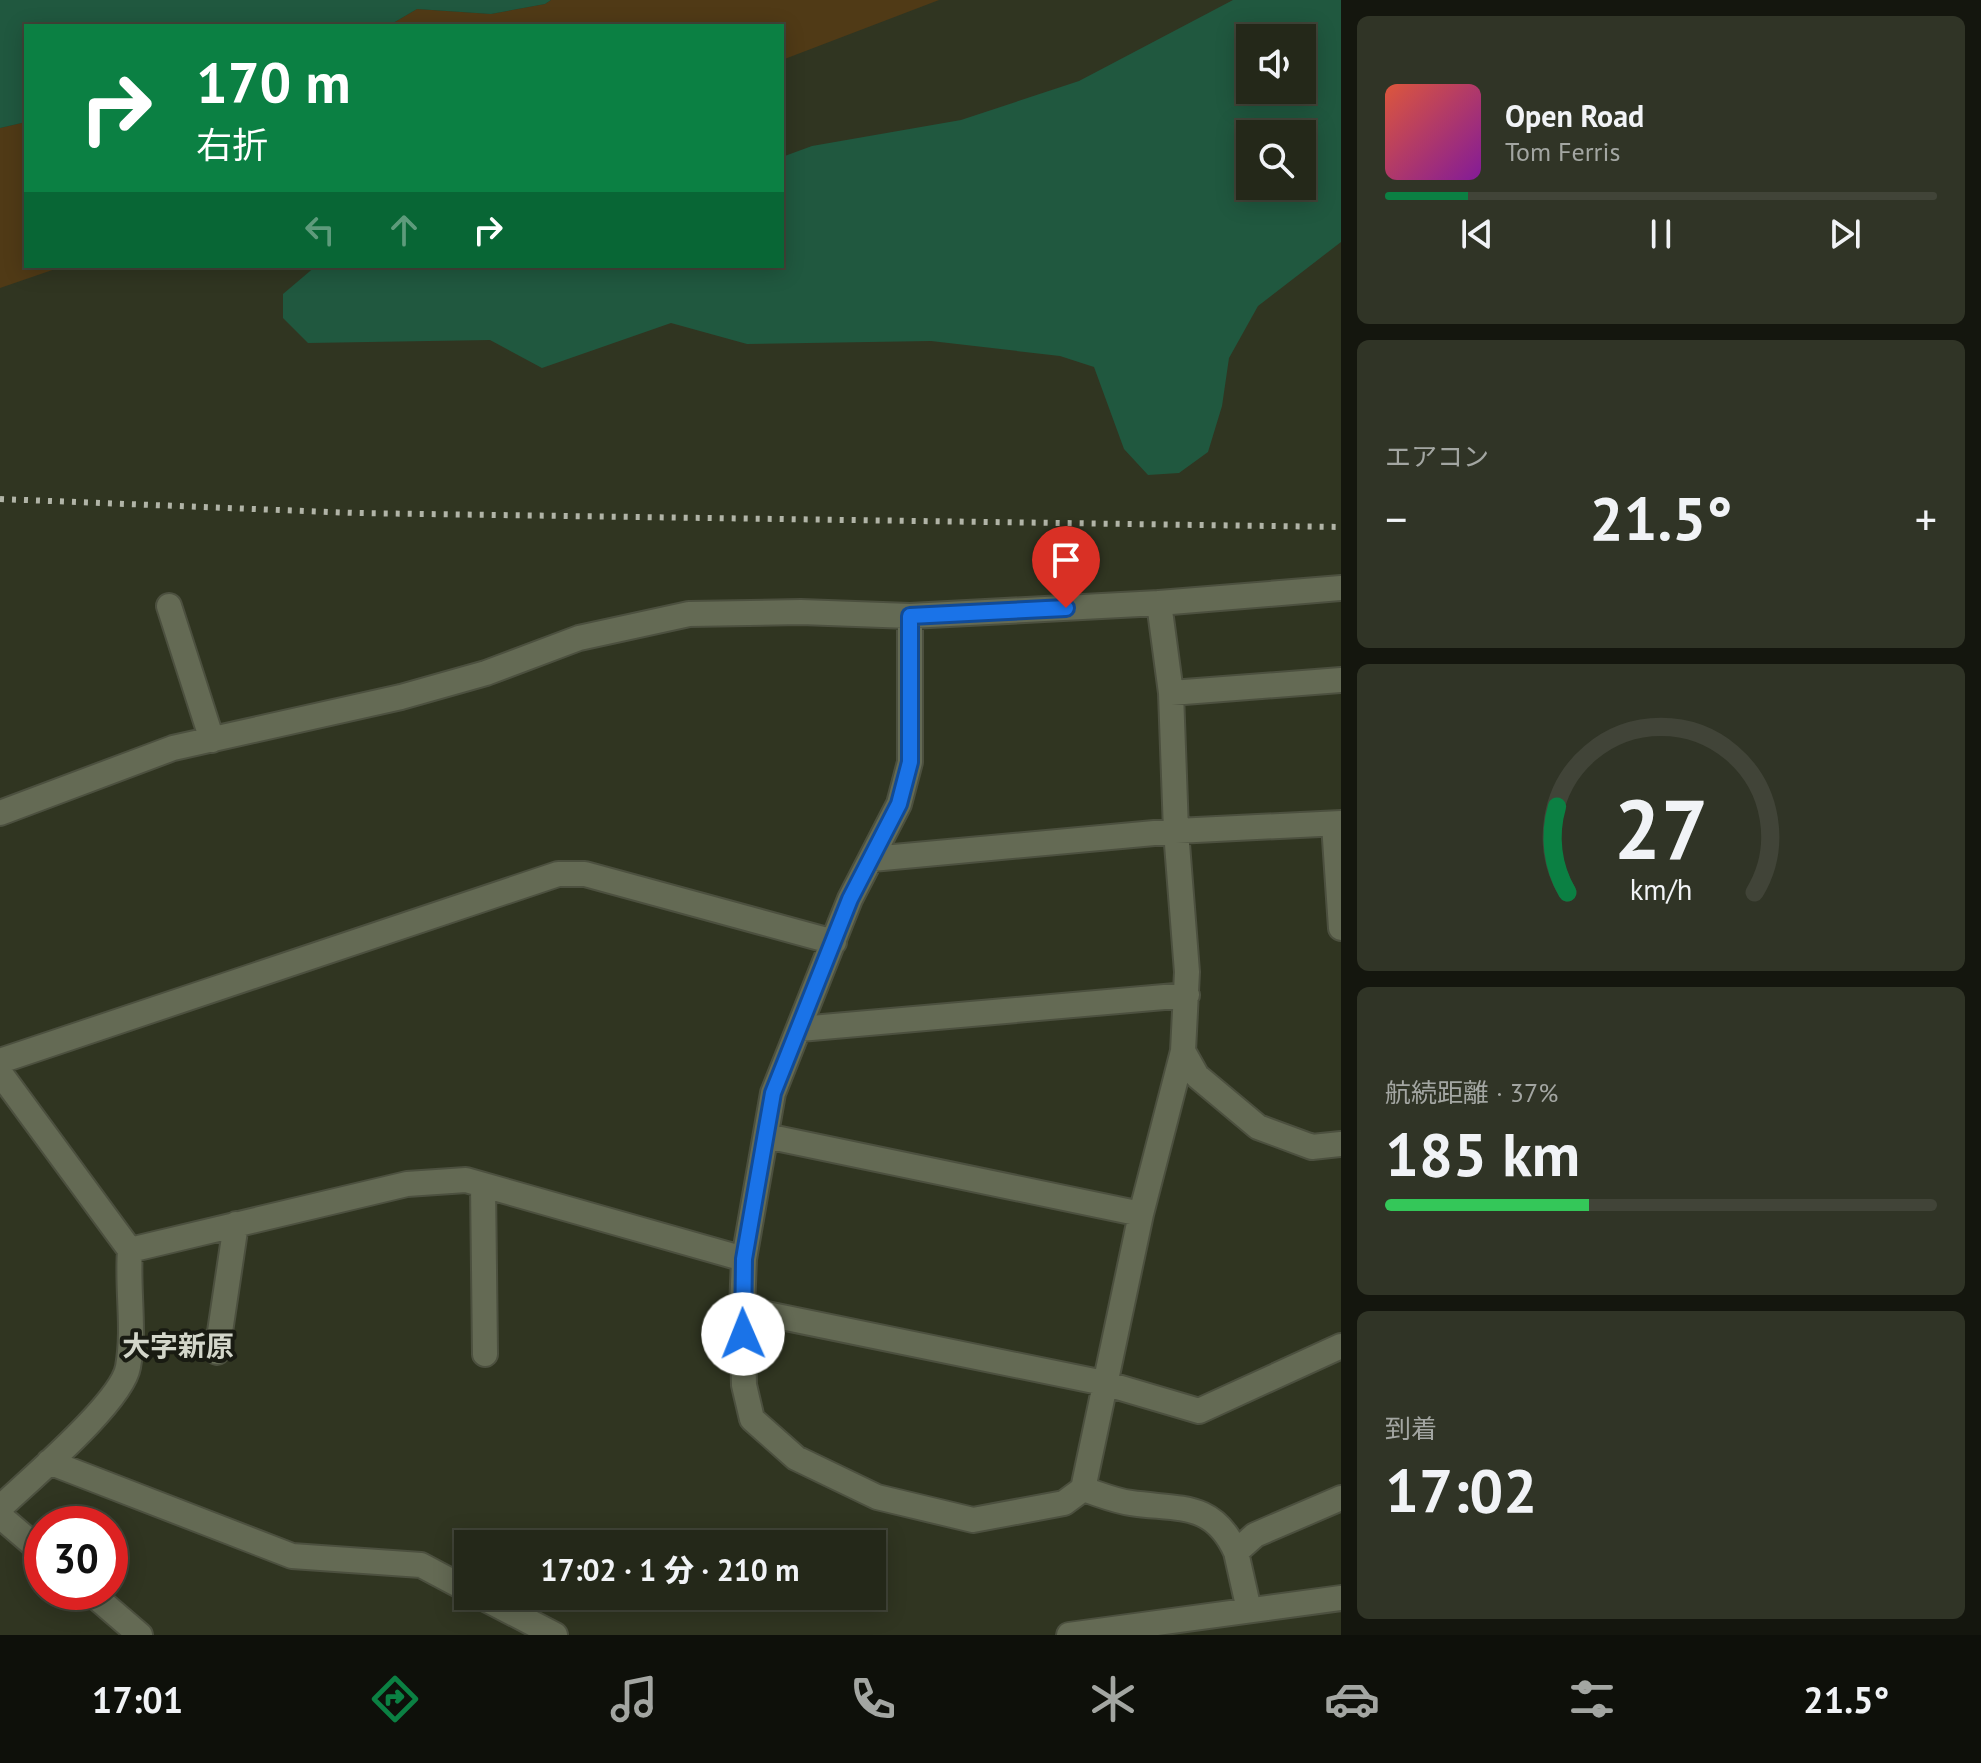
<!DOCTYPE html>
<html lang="ja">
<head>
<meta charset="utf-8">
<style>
  body { margin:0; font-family:"PT Sans","Noto Sans JP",sans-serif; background:#303426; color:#f1f3f6; height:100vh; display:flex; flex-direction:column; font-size:30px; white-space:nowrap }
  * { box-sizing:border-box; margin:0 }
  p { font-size:26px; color:#a3a6a2 }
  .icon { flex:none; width:44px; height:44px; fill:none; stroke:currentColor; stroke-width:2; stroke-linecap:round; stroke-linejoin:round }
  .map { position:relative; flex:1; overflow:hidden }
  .sheet { display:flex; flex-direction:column; gap:16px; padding:16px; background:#14160e; width:640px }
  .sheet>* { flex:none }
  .hud { position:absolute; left:24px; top:24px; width:760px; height:244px; border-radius:0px; box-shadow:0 4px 20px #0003,0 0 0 2px #414438; background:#0b8043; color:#fff; overflow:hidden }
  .controls { position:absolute; left:1236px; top:24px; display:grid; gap:16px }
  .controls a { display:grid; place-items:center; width:80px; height:80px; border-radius:0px; background:#242819; box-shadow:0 4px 20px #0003,0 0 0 2px #414438; font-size:40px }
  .speed { position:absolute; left:24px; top:1506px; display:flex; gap:16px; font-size:40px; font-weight:700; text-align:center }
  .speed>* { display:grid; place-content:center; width:104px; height:104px; border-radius:50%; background:#242819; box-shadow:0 4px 20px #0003,0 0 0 2px #414438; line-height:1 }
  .speed .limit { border:12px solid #d22; background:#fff; color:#111 }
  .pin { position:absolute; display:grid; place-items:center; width:68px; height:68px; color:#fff; margin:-82px -34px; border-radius:50% 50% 50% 0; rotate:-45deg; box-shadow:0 0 8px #0007 }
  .pin .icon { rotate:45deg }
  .me { position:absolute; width:88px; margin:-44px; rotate:359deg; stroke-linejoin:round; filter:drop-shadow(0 0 6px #0008) }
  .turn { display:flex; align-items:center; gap:28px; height:168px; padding:0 40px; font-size:36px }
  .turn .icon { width:104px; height:104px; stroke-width:2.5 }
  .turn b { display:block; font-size:56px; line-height:68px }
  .lanes { display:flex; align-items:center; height:76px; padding:0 40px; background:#0003; justify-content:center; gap:40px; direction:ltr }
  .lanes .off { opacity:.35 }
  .big { font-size:60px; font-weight:800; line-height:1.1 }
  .sheet .tile { flex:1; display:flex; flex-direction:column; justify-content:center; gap:12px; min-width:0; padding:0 28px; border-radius:12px; background:#303426 }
  .sheet .dial { align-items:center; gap:0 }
  .dial svg { height:208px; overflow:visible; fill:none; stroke:#414438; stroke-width:7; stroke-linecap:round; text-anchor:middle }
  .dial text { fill:#f1f3f6; stroke:none }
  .song { display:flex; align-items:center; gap:24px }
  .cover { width:96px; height:96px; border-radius:12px; background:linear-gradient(135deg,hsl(10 70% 55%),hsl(290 70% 35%)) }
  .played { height:8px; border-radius:4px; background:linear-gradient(90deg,#0b8043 15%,#414438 15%) }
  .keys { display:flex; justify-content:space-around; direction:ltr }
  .heat { display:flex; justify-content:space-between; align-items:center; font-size:44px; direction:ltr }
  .charge { height:12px; border-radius:6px; background:linear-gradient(90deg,#34c759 37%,#414438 0) }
  .trip { position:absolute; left:454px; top:1530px; width:432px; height:80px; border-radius:0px; background:#242819; box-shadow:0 4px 20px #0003,0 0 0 2px #414438; font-weight:800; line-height:80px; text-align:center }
  .tab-bar { display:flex; height:128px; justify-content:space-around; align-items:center; background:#0e100a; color:#a3a6a2 }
  .tab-bar .icon { width:56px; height:56px }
  .tab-bar .on { color:#0b8043 }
  .tab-bar b { font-size:36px; color:#f1f3f6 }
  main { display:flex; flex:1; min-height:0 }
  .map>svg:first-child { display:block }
  .green { fill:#503a16 }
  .water { fill:#20583f; fill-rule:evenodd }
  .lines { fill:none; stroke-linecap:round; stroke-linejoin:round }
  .minor-casing { stroke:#4c503f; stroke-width:28 }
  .minor { stroke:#646a54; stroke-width:24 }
  .rail { stroke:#b1b4a7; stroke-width:6; stroke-dasharray:4 8; stroke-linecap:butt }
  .route-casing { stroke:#114b97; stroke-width:20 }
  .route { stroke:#1a73e8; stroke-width:14 }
  .labels { text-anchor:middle; stroke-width:8; stroke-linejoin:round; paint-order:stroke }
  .quarter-label { font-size:28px; font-weight:bold; fill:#d3d6ca; stroke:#191b12 }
</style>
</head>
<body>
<main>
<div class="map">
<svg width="1341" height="1635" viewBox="0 0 1341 1635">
  <rect width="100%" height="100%" fill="#303521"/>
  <path class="green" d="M 551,0 L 939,0 L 782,60 L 782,26 L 388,26 L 417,9 L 491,14 L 545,4 Z
    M 26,122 L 26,266 L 64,266 L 0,288 L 0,128 Z"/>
  <path class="water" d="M 0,0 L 551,0 L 545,4 L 491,14 L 417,9 L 388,26 L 26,26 L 26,122 L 0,128 Z
    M 1233,0 L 1341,0 L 1341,242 L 1258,306 L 1229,358 L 1222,406 L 1208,452 L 1179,473 L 1148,475 L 1124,449 L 1094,367 L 1060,356 L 931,341 L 747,344 L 671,323 L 542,368 L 490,340 L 308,343 L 283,318 L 283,294 L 316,266 L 782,266 L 782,157 L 812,146 L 961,120 L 1079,81 ZM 1250,38 L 1302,38 L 1302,90 L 1250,90 ZM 1250,134 L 1302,134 L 1302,186 L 1250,186 Z"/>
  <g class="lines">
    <defs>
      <path id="minor" d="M 169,606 L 212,740
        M 910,616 L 910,762 L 899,804 L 850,899 L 773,1093 L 744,1259 L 742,1309 L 744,1385 L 752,1419 L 796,1458 L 877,1497 L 973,1520 L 1064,1503 L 1083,1489 L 1141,1214 L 1183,1051 L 1187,972 L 1176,831 L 1171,693 L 1159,603
        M 1171,693 L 1341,680
        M 0,813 L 173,748 L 401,697 L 486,673 L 579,638 L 689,614 L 801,612 L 910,616 L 1159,603 L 1341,588
        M 1334,824 L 1341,928
        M 872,859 L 1176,831 L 1341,823
        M 800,1029 L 1187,995
        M 1183,1051 L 1197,1076 L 1258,1127 L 1312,1147 L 1341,1144
        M 0,1061 L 558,874 L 585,874 L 834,942
        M 0,1073 L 130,1250 C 127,1289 135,1328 128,1367 C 122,1402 29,1480 0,1508
        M 766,1136 L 1141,1214
        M 483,1185 L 485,1354
        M 130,1250 L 407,1184 L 466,1180 L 744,1259
        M 742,1309 L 1104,1383 L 1199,1411 L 1341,1346
        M 217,1352 L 236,1224
        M 49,1462 L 292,1556 L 421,1565 L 468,1590
        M 1083,1489 C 1099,1494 1115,1501 1131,1503 C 1179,1510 1213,1501 1236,1552 L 1255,1535 L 1341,1498
        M 0,1516 L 42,1552
        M 1236,1552 L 1249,1610
        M 90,1592 L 140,1635
        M 480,1596 L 555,1635
        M 1069,1635 L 1341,1598"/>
    </defs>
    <use href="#minor" class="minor-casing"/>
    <use href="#minor" class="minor"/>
    <path class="rail" d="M 0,499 L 355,513 L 1341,527"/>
  </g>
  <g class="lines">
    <defs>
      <path id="route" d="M 743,1334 L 744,1259 L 773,1093 L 850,899 L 899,804 L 910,762 L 910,616 L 1066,608"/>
    </defs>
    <use href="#route" class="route-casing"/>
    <use href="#route" class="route"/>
  </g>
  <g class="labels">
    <g class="quarter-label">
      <text x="178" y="1356">大字新原</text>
    </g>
  </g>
</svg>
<div class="controls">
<a><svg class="icon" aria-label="sound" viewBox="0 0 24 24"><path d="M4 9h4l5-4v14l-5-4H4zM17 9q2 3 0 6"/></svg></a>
<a><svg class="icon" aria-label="search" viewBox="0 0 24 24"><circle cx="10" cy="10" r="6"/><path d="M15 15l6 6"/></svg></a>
</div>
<div class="speed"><div class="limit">30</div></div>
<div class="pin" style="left:1066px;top:608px;background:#d93025"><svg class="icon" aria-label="arrive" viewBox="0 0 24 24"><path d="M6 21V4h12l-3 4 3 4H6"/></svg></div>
<svg class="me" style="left:743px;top:1334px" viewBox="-20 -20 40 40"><circle r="19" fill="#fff"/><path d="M0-13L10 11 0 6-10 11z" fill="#1a73e8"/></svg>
<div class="trip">17:02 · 1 分 · 210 m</div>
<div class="hud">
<div class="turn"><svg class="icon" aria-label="right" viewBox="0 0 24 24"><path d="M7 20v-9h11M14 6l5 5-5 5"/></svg><div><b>170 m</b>右折</div></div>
<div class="lanes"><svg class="icon off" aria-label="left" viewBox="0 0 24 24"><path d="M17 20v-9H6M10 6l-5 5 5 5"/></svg><svg class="icon off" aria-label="ahead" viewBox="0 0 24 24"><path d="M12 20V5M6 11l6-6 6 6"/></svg><svg class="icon" aria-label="right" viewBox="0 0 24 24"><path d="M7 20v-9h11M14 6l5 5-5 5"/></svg></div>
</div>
</div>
<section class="sheet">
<div class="tile">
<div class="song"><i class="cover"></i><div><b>Open Road</b><p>Tom Ferris</p></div></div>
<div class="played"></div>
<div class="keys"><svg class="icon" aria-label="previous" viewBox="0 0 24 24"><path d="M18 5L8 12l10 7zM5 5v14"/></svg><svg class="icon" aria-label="pause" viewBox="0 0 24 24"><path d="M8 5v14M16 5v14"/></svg><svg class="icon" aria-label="next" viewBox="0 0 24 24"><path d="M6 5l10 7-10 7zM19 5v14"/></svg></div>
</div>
<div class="tile"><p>エアコン</p>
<div class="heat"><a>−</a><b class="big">21.5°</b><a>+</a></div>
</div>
<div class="tile dial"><svg viewBox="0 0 100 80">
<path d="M14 69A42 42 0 1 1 86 69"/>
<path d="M14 69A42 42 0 0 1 10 36" stroke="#0b8043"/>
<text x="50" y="56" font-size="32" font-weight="700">27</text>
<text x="50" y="72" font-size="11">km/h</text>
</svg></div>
<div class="tile"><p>航続距離 · 37%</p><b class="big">185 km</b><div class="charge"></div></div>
<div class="tile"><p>到着</p><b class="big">17:02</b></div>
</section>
</main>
<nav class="tab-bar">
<b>17:01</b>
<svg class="icon on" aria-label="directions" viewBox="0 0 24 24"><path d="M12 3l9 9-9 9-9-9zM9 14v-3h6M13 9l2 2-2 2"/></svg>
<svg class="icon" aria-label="music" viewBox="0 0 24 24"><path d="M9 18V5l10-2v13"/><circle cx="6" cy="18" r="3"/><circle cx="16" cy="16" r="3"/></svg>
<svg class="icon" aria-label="phone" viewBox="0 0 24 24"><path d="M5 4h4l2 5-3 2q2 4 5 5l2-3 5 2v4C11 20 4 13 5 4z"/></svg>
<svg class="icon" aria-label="climate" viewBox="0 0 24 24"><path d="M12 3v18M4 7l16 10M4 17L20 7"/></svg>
<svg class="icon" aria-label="car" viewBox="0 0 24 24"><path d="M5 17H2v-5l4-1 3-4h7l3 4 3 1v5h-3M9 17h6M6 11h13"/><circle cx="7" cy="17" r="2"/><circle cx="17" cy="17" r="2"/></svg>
<svg class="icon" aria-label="filters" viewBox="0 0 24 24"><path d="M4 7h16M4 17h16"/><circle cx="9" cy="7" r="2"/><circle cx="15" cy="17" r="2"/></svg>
<b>21.5°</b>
</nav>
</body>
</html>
